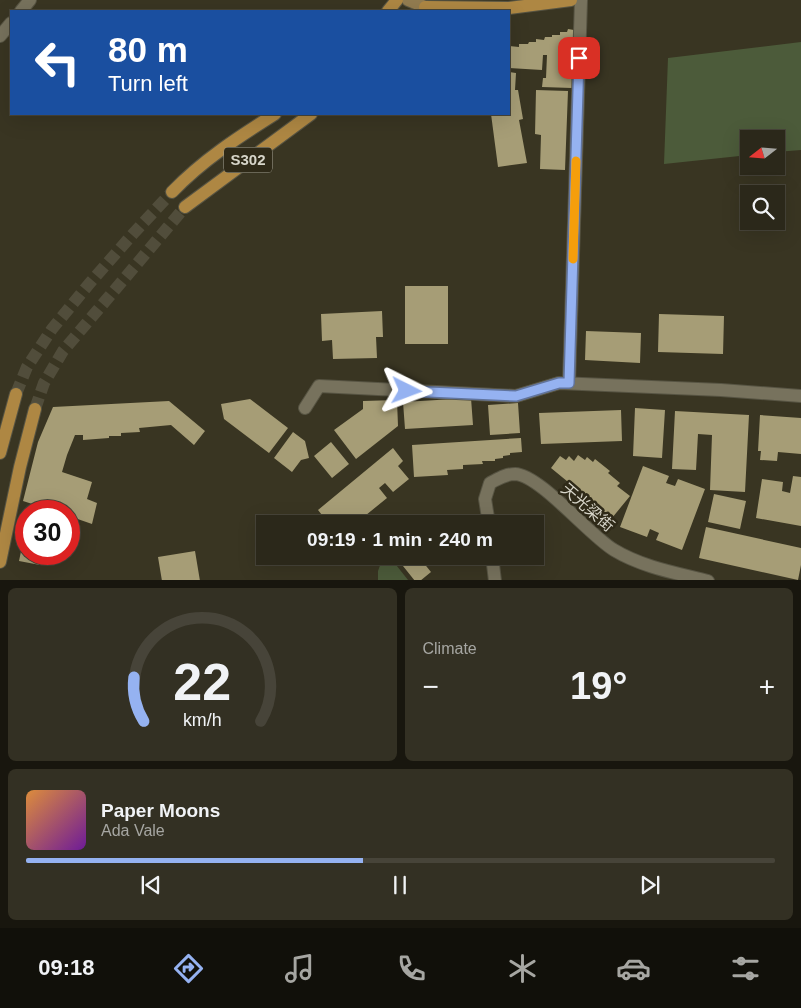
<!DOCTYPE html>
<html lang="en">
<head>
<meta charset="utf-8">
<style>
  body { margin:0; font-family:Arial,"Noto Sans SC",sans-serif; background:#333023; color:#f1f3f6; height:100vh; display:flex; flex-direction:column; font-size:19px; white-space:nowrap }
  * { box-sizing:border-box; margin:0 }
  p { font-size:16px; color:#a6a6a2 }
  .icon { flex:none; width:28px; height:28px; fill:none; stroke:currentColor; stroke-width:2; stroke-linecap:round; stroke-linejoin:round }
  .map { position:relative; height:580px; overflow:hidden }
  .panel { display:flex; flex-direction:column; gap:8px; padding:8px; background:#18160e; flex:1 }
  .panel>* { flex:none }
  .hud { position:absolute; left:10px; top:10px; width:500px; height:105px; border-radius:0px; box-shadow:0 5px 20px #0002,0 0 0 1px #474439; background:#1a4fa0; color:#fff; overflow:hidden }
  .needle { width:32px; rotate:253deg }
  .fabs { position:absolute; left:740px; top:130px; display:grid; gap:10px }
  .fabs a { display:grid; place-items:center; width:45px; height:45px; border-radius:0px; background:#2b281a; box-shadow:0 5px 20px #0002,0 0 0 1px #474439; font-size:25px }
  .speed { position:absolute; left:15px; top:500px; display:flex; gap:10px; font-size:25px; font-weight:700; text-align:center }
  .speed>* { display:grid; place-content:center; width:65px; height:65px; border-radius:50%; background:#2b281a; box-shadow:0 5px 20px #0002,0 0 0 1px #474439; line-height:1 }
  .speed .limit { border:8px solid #d22; background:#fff; color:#111 }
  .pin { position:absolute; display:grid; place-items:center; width:42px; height:42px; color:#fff; margin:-21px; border-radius:10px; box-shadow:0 2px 8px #0006 }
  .me { position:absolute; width:55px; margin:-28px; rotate:93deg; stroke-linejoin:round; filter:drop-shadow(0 0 4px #0008) }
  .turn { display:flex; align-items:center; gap:18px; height:105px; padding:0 15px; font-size:22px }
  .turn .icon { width:65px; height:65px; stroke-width:2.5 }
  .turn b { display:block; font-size:35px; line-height:42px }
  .big { font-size:38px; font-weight:600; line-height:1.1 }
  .panel .card { flex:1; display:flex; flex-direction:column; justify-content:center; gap:8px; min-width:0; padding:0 18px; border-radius:8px; background:#333023 }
  .panel .dial { align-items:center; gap:0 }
  .dial svg { height:130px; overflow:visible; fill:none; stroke:#474439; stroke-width:7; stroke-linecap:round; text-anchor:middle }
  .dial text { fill:#f1f3f6; stroke:none }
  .song { display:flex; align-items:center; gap:15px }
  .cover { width:60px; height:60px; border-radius:8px; background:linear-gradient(135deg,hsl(30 70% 55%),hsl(280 70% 35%)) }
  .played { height:5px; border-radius:2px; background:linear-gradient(90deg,#95b2f1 45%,#474439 45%) }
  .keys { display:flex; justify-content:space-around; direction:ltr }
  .heat { display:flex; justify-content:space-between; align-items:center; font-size:28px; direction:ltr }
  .panel .tiles { flex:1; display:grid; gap:8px; grid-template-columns:1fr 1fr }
  .card:last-child { grid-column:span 2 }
  .trip { position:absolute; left:256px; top:515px; width:288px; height:50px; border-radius:0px; background:#2b281a; box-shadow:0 5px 20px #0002,0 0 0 1px #474439; font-weight:600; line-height:50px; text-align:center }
  .tabs { display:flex; height:80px; justify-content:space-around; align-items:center; background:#11100a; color:#a6a6a2 }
  .tabs .icon { width:35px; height:35px }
  .tabs .on { color:#95b2f1 }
  .tabs b { font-size:22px; color:#f1f3f6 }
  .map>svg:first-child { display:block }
  .green { fill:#4c5b3a }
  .building { fill:#a69d76 }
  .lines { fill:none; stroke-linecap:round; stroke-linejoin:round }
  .primary-tunnel { stroke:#514d3b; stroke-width:12; stroke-dasharray:12 6; stroke-linecap:butt }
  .minor-casing { stroke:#575443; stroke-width:14 }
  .tertiary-casing { stroke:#575443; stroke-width:14 }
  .secondary-casing { stroke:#575443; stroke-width:14 }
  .primary-casing { stroke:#575443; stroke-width:14 }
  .minor { stroke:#77725d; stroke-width:12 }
  .tertiary { stroke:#77725d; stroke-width:12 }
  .secondary { stroke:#927c50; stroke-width:12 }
  .primary { stroke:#ae8743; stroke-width:12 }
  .route-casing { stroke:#61749d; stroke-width:12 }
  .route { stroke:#95b2f1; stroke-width:9 }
  .slow { stroke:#f59e0b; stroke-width:9 }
  .labels { text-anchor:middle; stroke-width:5; stroke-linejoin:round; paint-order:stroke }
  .shield { fill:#2f2a18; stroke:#a5a294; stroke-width:1 }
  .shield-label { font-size:15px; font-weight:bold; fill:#d7d5c9 }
  .street-label { font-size:16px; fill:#d7d5c9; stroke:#2f2a18 }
</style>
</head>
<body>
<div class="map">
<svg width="801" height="581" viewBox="0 0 801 581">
  <rect width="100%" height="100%" fill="#393522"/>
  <path class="green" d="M 801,42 L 801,150 L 776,152 L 776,139 L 749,139 L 749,155 L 664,164 L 668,58 Z
    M 385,556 L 389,556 L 408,580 L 378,580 L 378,571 L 383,557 Z"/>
  <path class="building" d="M 568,29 L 574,30 L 572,88 L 542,87 L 543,78 L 546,78 L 547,55 L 543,55 L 542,70 L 509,68 L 509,46 L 519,47 L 519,44 L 528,44 L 529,42 L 536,42 L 536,39 L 544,40 L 545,37 L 552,37 L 552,35 L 560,35 L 560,32 L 567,32 Z
    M 509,72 L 516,73 L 515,90 L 518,90 L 523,119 L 519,120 L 527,163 L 498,167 L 491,114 L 509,114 Z
    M 536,90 L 568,91 L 565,170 L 540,169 L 541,135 L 535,134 Z
    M 405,286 L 448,286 L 448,344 L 405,344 Z
    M 382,311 L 383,337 L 376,337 L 377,358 L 333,359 L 332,340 L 322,341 L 321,314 Z
    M 659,314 L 724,316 L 723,354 L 658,352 Z
    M 586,331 L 641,333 L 640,363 L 585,360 Z
    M 471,398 L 473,425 L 405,429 L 403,402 Z
    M 250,399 L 288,428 L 269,453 L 224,419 L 221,404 Z
    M 397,400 L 398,426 L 356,459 L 334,430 L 363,409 L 363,401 Z
    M 169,401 L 205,431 L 194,445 L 171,425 L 139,428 L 140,432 L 121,433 L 121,436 L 109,436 L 109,438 L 83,440 L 83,435 L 75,435 L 67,455 L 62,472 L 92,482 L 87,499 L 97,503 L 92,524 L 69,516 L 69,511 L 54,511 L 23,501 L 38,442 L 53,407 Z
    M 518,403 L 520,433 L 490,435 L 488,405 Z
    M 635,408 L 665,410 L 662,458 L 633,456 Z
    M 621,410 L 622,441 L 541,444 L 539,413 Z
    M 675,411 L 749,415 L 745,492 L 710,490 L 712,435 L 698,434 L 696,470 L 672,469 Z
    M 760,415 L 801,418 L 801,454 L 778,452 L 777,461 L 760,460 L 761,451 L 758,451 Z
    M 293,432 L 305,441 L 309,458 L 301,460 L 292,472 L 274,458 Z
    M 521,438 L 522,452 L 510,453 L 510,455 L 503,456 L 503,458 L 495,459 L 495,461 L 482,461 L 483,464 L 463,465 L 463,469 L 447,470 L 448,475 L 414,477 L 412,445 Z
    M 331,442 L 349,464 L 332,478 L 314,456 Z
    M 393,448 L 403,461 L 398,466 L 409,479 L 393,492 L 385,483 L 379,488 L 387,498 L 355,524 L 329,524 L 318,510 Z
    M 578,455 L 585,460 L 587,457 L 593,462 L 595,459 L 610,471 L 608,473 L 620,483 L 617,486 L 630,496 L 612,518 L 551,468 L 560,456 L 566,460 L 569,456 L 574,461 Z
    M 643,466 L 669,476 L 666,483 L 675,486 L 678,479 L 705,489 L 682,550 L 656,540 L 659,533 L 650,529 L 647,537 L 620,527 Z
    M 793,476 L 801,477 L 801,526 L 756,518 L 762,479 L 783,482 L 782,491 L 790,493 Z
    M 714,494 L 746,501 L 740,529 L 708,522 Z
    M 407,518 L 412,524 L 400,524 Z
    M 706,527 L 801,548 L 801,565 L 798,580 L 699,558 Z
    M 25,532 L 26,554 L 43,554 L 40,565 L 19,561 Z
    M 195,551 L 200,581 L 162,581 L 158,557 Z
    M 395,556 L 418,556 L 431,572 L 420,581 L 415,581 Z"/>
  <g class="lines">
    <path class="primary-tunnel" d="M 16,394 L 27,367 L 52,329 L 89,284 L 132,235 L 172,192
      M 35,409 L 44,383 L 63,351 L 185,207"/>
    <defs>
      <path id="minor" d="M 569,383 L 581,0
        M 305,408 L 319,386 L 516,396 L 559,383 L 721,390 L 801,396"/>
      <path id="tertiary" d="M 21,11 L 30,0
        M 0,36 L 11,23
        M 489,524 L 485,499 L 490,483 C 498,479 505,474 515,474 C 540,475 589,535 614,550 C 642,567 676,573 708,581
        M 492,556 L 495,581"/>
      <path id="secondary" d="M 408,0 L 425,7"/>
      <path id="primary" d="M 425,7 L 509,8 L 571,0
        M 388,11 L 397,0
        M 172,192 C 203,160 237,138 275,114
        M 185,207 L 311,114
        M 0,453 L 16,394
        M 0,562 L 20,467 L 35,409"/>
    </defs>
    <use href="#minor" class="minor-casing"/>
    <use href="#tertiary" class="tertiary-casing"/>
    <use href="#secondary" class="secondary-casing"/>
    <use href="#primary" class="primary-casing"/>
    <use href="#minor" class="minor"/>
    <use href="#tertiary" class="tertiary"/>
    <use href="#secondary" class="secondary"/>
    <use href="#primary" class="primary"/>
  </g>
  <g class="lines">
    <defs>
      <path id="route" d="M 407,391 L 516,396 L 559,383 L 569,383 L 579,58"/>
    </defs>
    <use href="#route" class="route-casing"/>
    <use href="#route" class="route"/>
    <path class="slow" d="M 573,259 L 576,161"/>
  </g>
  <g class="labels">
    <rect class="shield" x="224" y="147.5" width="48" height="25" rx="4"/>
    <g class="shield-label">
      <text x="248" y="165">S302</text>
    </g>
    <g class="street-label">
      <text transform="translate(588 507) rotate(41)" y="6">天光梁街</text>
    </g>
  </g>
</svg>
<div class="fabs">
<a><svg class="needle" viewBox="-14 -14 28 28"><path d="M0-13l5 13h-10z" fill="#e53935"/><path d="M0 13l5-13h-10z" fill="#a6a6a2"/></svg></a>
<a><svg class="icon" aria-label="search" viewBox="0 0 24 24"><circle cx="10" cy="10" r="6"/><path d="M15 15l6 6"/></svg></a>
</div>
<div class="speed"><div class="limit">30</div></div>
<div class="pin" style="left:579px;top:58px;background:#d93025"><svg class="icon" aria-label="arrive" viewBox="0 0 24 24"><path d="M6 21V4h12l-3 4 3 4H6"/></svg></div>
<svg class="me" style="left:407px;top:391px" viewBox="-20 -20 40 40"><path d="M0-17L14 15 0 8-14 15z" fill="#95b2f1" stroke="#fff" stroke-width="4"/></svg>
<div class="trip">09:19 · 1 min · 240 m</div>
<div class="hud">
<div class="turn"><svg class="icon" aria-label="left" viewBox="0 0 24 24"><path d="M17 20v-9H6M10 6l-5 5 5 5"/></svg><div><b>80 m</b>Turn left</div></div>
</div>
</div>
<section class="panel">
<div class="tiles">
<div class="card dial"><svg viewBox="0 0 100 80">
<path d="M14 69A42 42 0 1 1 86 69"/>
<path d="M14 69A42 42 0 0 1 8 42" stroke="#95b2f1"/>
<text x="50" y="56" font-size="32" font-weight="700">22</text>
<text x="50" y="72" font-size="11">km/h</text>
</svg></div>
<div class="card"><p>Climate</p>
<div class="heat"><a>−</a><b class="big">19°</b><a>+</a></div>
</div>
<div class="card">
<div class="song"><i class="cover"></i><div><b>Paper Moons</b><p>Ada Vale</p></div></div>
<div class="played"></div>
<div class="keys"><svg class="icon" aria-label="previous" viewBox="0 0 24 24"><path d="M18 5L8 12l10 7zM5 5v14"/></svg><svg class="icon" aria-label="pause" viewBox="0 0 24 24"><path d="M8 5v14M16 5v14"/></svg><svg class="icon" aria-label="next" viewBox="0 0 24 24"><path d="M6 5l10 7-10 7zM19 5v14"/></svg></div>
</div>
</div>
</section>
<nav class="tabs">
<b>09:18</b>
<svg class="icon on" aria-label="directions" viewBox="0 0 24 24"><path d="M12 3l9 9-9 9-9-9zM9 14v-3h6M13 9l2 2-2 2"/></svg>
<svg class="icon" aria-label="music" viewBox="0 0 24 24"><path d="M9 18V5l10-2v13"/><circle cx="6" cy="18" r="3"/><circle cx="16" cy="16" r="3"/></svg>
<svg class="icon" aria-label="phone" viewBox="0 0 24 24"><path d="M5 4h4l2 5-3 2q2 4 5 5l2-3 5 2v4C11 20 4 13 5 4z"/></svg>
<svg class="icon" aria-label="climate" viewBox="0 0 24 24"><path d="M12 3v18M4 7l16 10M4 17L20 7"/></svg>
<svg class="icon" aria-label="car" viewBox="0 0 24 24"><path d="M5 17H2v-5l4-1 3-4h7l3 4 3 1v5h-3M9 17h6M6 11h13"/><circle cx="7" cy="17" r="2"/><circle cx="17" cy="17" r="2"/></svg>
<svg class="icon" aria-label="filters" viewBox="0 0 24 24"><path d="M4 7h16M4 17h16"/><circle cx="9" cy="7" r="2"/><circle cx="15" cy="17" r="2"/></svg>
</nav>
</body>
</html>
